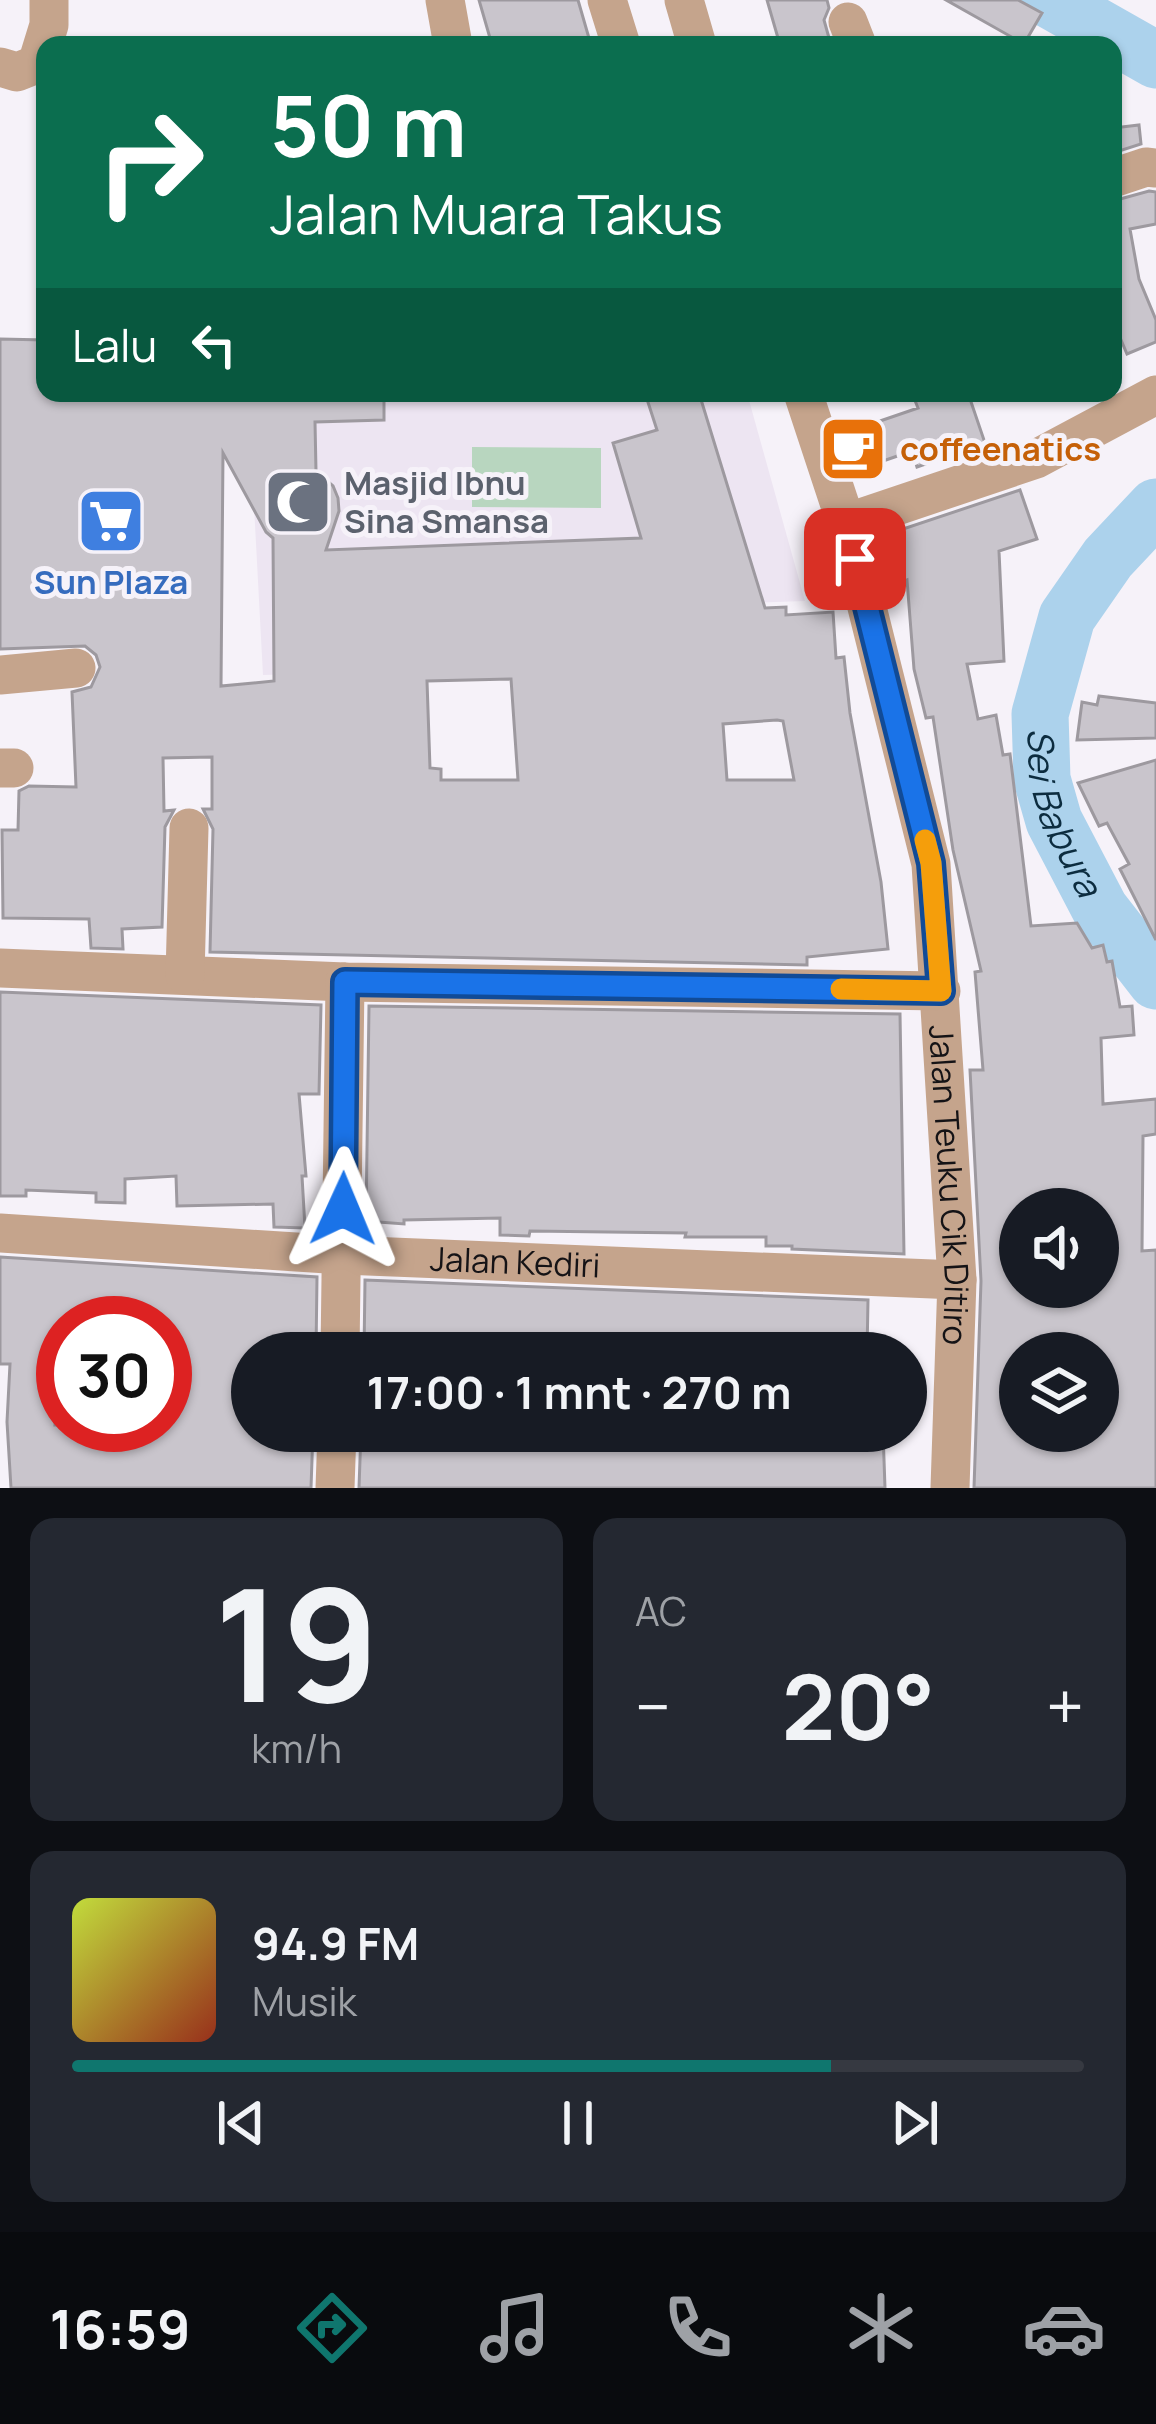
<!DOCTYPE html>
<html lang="id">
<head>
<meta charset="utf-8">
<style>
  body { margin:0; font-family:Manrope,sans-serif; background:#242831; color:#f1f3f6; height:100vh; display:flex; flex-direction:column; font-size:45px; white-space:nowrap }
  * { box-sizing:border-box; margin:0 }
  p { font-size:39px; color:#9ea1a6 }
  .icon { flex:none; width:66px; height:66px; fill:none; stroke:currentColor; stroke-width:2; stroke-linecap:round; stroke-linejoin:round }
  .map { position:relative; height:1488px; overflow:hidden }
  .side { display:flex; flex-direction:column; gap:30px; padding:30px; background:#0d0f14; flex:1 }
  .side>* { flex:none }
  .hud { position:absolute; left:36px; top:36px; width:1086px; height:366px; border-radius:24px; box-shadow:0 3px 9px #0004; background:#0b6e4f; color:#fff; overflow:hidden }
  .buttons { position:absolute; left:999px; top:1188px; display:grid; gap:24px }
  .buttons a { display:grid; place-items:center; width:120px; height:120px; border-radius:50%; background:#171b24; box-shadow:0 3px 9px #0004; font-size:60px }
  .speed { position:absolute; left:36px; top:1296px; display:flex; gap:24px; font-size:60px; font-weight:700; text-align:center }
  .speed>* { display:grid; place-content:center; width:156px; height:156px; border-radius:50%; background:#171b24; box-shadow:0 3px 9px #0004; line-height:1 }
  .speed .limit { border:18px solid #d22; background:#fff; color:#111 }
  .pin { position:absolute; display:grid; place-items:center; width:102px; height:102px; color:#fff; margin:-51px; border-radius:24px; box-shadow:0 6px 18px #0006 }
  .me { position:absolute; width:132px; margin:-66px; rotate:1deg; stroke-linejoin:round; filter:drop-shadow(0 0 9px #0008) }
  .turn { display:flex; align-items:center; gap:42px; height:252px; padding:0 36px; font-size:54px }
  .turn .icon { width:156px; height:156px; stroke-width:2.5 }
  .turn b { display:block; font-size:84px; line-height:102px }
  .then { display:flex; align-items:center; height:114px; padding:0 36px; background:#0003; gap:24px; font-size:45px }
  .big { font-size:90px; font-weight:700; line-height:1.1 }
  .side .widget { flex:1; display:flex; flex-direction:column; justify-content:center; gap:18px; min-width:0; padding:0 42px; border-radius:24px; background:#242831 }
  .side .dial { align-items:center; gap:0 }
  .dial b { font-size:156px; line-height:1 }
  .song { display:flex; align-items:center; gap:36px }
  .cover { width:144px; height:144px; border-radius:18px; background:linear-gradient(135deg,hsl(70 70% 55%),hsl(10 70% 35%)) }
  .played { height:12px; border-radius:6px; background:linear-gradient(90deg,#0f766e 75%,#363941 75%) }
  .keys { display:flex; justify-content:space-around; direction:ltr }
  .heat { display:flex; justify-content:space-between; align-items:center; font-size:66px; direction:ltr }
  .side .tiles { flex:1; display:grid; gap:30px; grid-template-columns:1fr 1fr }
  .widget:last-child { grid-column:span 2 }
  .trip { position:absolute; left:231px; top:1332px; width:696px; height:120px; border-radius:60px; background:#171b24; box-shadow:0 3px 9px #0004; font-weight:700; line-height:120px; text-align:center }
  .dock { display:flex; height:192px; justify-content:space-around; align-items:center; background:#090b0e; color:#9ea1a6 }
  .dock .icon { width:84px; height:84px }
  .dock .on { color:#0f766e }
  .dock b { font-size:54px; color:#f1f3f6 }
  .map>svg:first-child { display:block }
  .built { fill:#ede5f2 }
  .green { fill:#b8d6bf }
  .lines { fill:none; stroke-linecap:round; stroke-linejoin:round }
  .river { stroke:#acd2ec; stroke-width:57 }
  .building { fill:#c9c5cc; stroke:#9d999f; stroke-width:3; fill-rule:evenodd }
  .minor { stroke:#c5a48c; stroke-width:39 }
  .route-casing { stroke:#114b97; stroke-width:30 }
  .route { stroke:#1a73e8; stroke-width:21 }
  .slow { stroke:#f59e0b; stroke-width:21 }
  .labels { text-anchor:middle; stroke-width:10; stroke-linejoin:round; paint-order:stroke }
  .food-label { font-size:33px; font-weight:bold; fill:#c56008; stroke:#f6f2f9; text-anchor:start }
  .worship-label { font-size:33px; font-weight:bold; fill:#5b616d; stroke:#f6f2f9; text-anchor:start }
  .shop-label { font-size:33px; font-weight:bold; fill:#366cbe; stroke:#f6f2f9 }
  .street-label { font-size:33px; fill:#151316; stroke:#f6f2f9 }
  .water-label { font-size:36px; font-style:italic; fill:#0c2c3f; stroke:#f6f2f9 }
</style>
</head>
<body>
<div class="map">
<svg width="1156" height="1488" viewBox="0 0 1156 1488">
  <rect width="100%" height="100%" fill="#f6f2f9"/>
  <path class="built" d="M 248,393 L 747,393 L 805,601 L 332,617 L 333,673 L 263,675 Z"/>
  <path class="green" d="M 472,447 L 601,448 L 601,508 L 472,507 Z"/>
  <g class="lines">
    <g class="river">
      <path d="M 1050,0 L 1156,60"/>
      <path id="s1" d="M 1156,507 L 1108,558 L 1067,617 L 1040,714 L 1042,779 L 1054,821 L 1100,909 L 1156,981"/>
    </g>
  </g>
  <path class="building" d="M 479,0 L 578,0 L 591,45 L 492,45 Z
    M 767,0 L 827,0 L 829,8 L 824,20 L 831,45 L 780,45 Z
    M 946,0 L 1018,0 L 1042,13 L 1024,44 Z
    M 1139,125 L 1141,144 L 1113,153 L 1113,128 Z
    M 1149,191 L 1156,192 L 1156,224 L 1130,229 L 1139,279 L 1156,320 L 1156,342 L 1127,354 L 1113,321 L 1113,201 Z
    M 0,339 L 45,340 L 45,393 L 384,393 L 384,420 L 315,422 L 316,471 L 333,486 L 338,498 L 339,511 L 326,550 L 641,538 L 613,443 L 657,430 L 645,393 L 699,393 L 765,608 L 786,607 L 786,615 L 833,612 L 836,658 L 844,657 L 850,713 L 881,882 L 888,949 L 807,957 L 807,965 L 210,952 L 213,829 L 203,809 L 212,809 L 212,757 L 163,758 L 164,811 L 174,810 L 165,827 L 162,927 L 122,929 L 123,949 L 91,948 L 89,919 L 3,918 L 2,830 L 18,830 L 19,791 L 29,786 L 76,787 L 72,692 L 91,687 L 100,667 L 96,655 L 85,646 L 0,649 ZM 223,453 L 266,532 L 273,538 L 274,681 L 221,686 ZM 511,679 L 518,780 L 441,780 L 441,769 L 430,768 L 427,681 ZM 777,720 L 783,721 L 794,780 L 727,780 L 723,724 Z
    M 912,393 L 968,393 L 985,443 L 917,467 L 912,451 L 854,471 L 842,434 L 918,408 Z
    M 1020,490 L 1037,539 L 999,551 L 1004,661 L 967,664 L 978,719 L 996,715 L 1003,755 L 1010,754 L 1031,926 L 1077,923 L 1092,948 L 1103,945 L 1107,962 L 1112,961 L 1120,1007 L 1132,1006 L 1134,1035 L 1101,1038 L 1103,1104 L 1156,1099 L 1156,1134 L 1143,1136 L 1142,1251 L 1156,1250 L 1156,1488 L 974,1488 L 981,1281 L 970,1070 L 983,1070 L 975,972 L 981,971 L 953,850 L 933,717 L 926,718 L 914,669 L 907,580 L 900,583 L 885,535 ZM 1020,1209 L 1098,1209 L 1098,1287 L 1020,1287 ZM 1020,1353 L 1098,1353 L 1098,1431 L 1020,1431 Z
    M 1099,696 L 1156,703 L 1156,738 L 1077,740 L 1082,702 L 1097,705 Z
    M 1156,760 L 1156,940 L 1120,869 L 1129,864 L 1107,823 L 1099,826 L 1078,783 Z
    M 0,992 L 321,1005 L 319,1094 L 299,1094 L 306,1176 L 302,1176 L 305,1228 L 274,1227 L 273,1204 L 177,1206 L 176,1176 L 125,1179 L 125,1203 L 96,1202 L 96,1193 L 26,1190 L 26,1196 L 0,1196 Z
    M 369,1006 L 900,1014 L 904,1254 L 792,1249 L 792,1246 L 766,1246 L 766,1237 L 685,1237 L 686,1233 L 530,1231 L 529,1236 L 500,1235 L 500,1218 L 404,1220 L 404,1224 L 366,1221 Z
    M 0,1257 L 317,1277 L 316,1353 L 252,1353 L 252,1431 L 313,1431 L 311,1488 L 11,1488 L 7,1422 L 10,1364 L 0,1364 ZM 63,1323 L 165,1323 L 165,1425 L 55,1425 Z
    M 365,1280 L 868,1300 L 867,1353 L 364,1353 Z
    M 361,1431 L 883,1431 L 885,1488 L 359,1488 Z"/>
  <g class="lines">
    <g class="minor">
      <path d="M 445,0 L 453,45"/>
      <path d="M 607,0 L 621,45"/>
      <path d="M 684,0 L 697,45"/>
      <path d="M 848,22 L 857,45"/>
      <path d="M 0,67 L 17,72 L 37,64 L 49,25 L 49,0"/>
      <path d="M 1113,178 L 1146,167 L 1156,168"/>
      <path id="s2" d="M 803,393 L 846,523 L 931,864 L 957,1280 L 950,1488"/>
      <path d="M 846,523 L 1036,459 L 1156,395"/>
      <path d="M 0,675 L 76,668"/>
      <path d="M 0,768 L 14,768"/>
      <path d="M 0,968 L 345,982 L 941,991"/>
      <path d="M 185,975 L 189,828"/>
      <path id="s3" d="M 0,1233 L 343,1255 L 957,1280"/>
      <path d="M 340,1353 L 345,982"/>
      <path d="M 335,1488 L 337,1431"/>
    </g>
  </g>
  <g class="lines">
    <defs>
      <path id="route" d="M 343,1209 L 345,982 L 941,991 L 931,863 L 855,559"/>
    </defs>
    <use href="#route" class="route-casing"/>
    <use href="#route" class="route"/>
    <path class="slow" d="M 841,989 L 941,991 L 931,863 L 925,840"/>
  </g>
  <defs>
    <symbol id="cafe-square" viewBox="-11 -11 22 22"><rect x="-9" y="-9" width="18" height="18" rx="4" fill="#e8710a" stroke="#f6f2f9"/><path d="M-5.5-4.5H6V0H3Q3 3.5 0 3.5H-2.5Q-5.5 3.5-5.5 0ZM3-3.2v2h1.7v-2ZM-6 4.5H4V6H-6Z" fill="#fff"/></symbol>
    <symbol id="mosque-square" viewBox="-11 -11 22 22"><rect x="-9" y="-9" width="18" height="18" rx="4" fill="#6b7280" stroke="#f6f2f9"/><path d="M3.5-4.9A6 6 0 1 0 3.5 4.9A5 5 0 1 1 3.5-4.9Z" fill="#fff"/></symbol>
    <symbol id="supermarket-square" viewBox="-11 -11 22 22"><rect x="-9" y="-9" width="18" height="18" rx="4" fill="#3f7fe0" stroke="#f6f2f9"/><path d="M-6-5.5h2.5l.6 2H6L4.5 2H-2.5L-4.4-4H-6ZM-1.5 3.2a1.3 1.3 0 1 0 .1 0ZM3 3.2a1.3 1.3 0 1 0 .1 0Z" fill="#fff"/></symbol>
  </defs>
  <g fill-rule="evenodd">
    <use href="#cafe-square" x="815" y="411" width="76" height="76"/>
    <use href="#mosque-square" x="260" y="464" width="76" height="76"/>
    <use href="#supermarket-square" x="73" y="483" width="76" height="76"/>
  </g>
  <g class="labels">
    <g class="food-label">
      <text x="900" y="461">coffeenatics</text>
    </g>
    <g class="worship-label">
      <text x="344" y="495">Masjid Ibnu<tspan x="344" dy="38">Sina Smansa</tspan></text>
    </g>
    <g class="shop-label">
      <text x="111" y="594">Sun Plaza</text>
    </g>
    <g class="street-label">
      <text dy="12" stroke="none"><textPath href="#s2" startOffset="810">Jalan Teuku Cik Ditiro</textPath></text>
      <text dy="12" stroke="none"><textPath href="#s3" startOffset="516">Jalan Kediri</textPath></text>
    </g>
    <g class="water-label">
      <text dy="13" stroke="none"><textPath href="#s1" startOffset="345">Sei Babura</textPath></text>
    </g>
  </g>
</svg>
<div class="buttons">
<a><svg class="icon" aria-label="sound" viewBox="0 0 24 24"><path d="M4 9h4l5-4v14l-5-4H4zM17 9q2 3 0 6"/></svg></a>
<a><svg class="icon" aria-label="layers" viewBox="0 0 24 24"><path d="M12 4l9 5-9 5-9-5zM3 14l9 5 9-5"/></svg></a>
</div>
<div class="speed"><div class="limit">30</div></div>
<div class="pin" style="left:855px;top:559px;background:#d93025"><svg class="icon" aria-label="arrive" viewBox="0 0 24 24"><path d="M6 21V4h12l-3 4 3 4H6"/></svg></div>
<svg class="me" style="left:343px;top:1209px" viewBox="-20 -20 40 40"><path d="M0-17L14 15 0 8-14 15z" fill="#1a73e8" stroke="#fff" stroke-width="4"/></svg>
<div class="trip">17:00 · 1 mnt · 270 m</div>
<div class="hud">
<div class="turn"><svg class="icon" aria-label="right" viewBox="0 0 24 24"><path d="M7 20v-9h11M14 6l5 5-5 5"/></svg><div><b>50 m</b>Jalan Muara Takus</div></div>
<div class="then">Lalu<svg class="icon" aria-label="left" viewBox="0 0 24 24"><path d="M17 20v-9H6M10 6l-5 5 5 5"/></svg></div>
</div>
</div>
<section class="side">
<div class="tiles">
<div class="widget dial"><b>19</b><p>km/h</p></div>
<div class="widget"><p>AC</p>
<div class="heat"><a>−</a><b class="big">20°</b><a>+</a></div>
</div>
<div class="widget">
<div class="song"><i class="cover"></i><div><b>94.9 FM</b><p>Musik</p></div></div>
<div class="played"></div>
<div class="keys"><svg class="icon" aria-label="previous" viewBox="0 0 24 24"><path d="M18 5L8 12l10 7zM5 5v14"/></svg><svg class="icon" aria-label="pause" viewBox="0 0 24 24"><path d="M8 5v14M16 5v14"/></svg><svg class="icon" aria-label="next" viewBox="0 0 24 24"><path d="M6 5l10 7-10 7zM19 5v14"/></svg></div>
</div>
</div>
</section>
<nav class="dock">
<b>16:59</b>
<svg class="icon on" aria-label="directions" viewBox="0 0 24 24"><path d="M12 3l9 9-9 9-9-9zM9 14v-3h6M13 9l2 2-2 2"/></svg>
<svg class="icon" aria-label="music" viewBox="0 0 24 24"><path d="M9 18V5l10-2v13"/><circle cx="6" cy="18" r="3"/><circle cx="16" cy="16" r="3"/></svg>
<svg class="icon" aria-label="phone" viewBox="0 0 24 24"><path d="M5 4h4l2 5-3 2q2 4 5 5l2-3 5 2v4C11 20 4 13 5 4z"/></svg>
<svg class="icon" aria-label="climate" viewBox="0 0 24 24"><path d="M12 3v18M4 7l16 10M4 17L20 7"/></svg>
<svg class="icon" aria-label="car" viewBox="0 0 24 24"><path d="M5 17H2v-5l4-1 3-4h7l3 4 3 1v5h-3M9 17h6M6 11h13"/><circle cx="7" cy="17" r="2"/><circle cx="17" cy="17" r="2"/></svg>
</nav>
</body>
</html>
